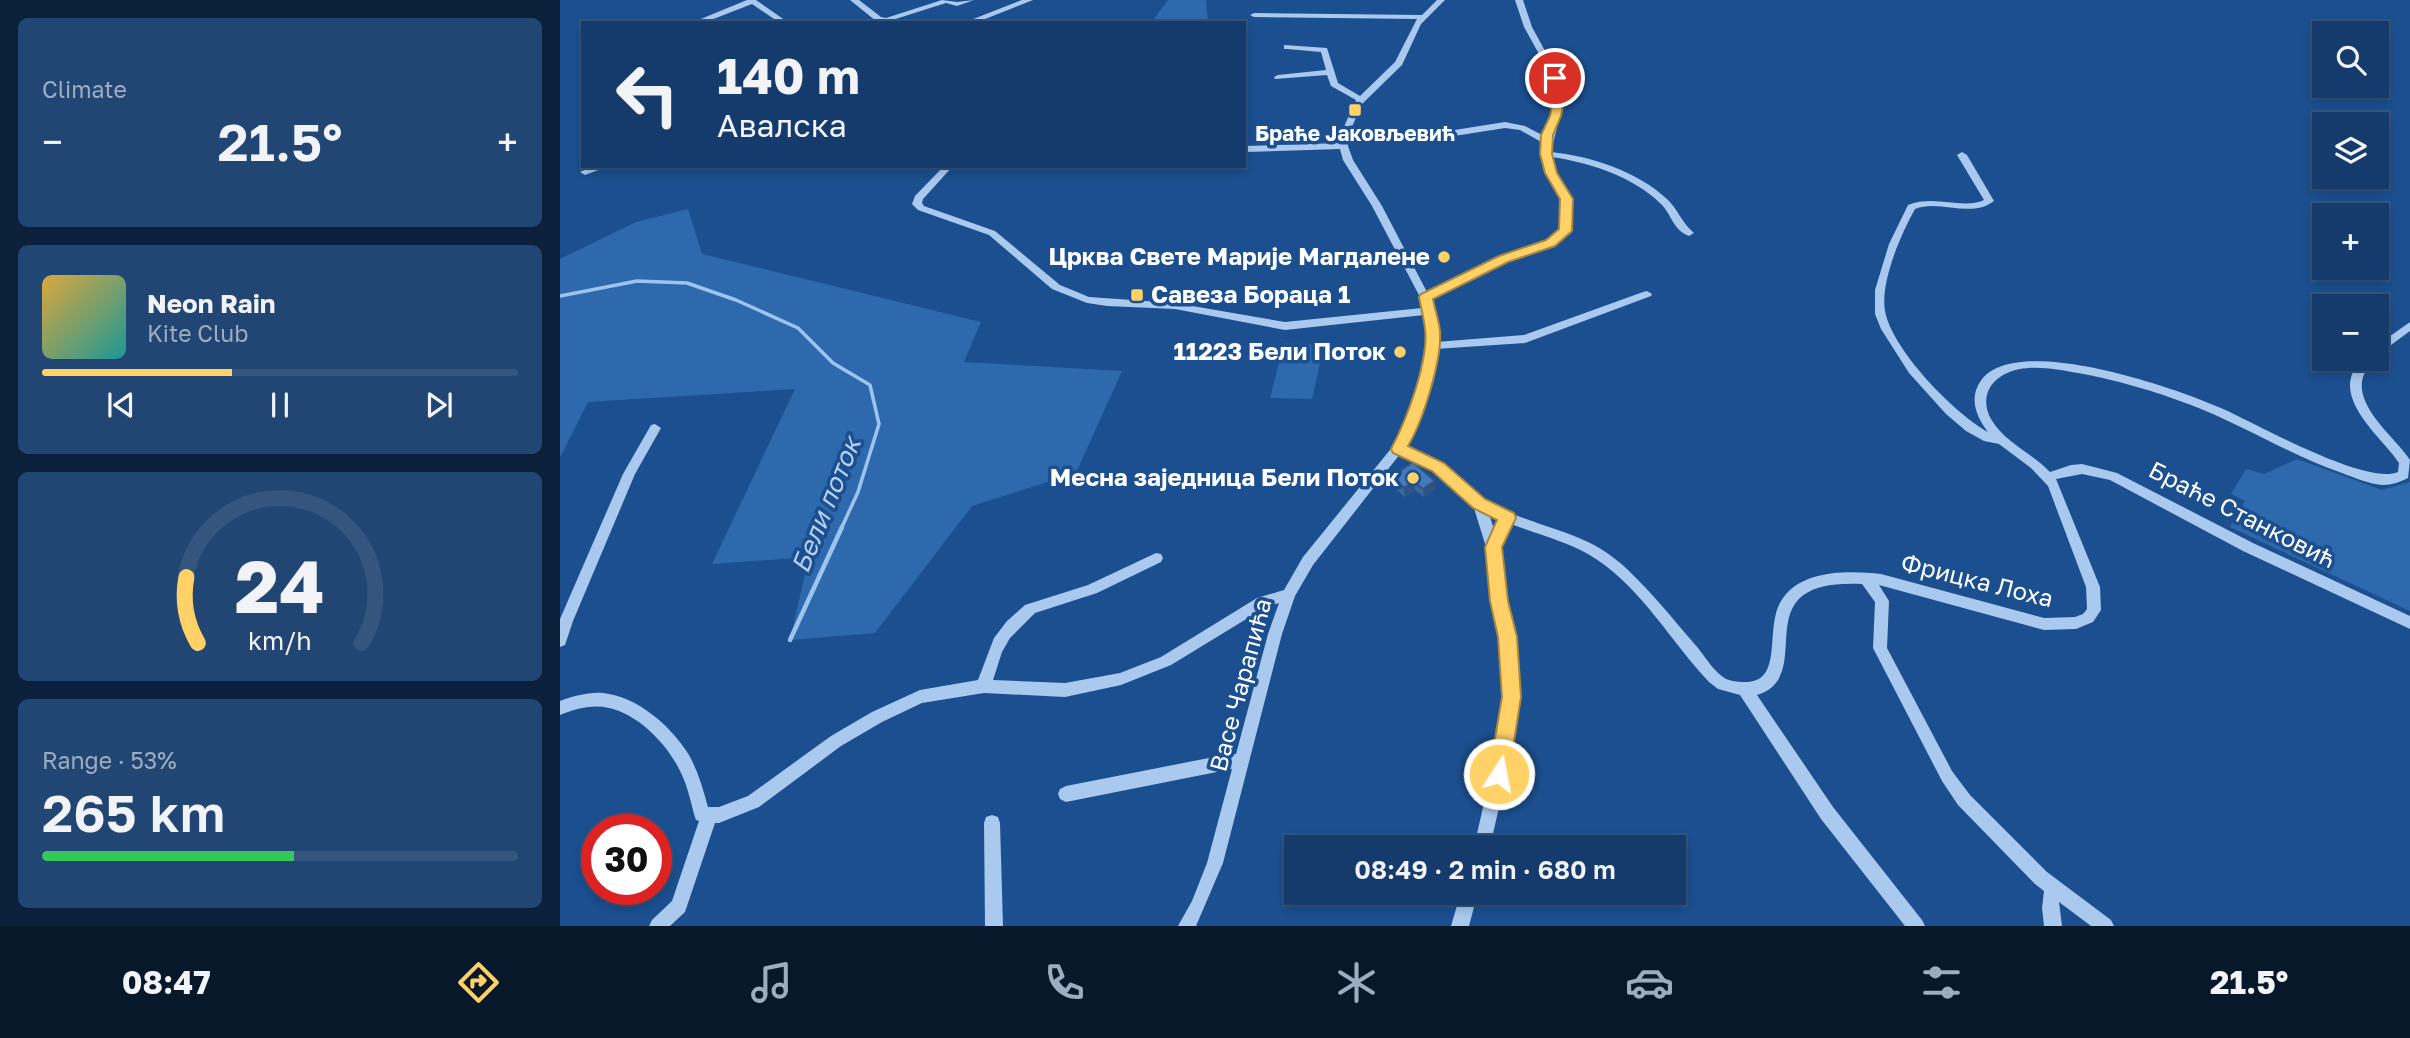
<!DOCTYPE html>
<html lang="en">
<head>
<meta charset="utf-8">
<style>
  body { margin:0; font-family:"Golos Text",sans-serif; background:#214673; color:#f1f3f6; height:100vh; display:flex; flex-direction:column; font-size:26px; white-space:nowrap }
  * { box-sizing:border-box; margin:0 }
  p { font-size:23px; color:#9dadc1 }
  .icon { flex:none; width:38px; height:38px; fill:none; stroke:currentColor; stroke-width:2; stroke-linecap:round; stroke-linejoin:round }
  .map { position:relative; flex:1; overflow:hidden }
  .details { display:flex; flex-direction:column; gap:18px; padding:18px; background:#0b203b; width:560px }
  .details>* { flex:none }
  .banner { position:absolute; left:21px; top:21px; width:665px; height:147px; border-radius:0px; box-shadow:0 4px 10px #0003,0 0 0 2px #33557e; background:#143b6b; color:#f1f3f6; overflow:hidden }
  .tools { position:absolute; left:1752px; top:21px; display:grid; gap:14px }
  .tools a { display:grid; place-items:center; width:77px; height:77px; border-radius:0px; background:#143b6b; box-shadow:0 4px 10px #0003,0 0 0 2px #33557e; font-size:35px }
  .speed { position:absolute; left:21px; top:814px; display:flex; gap:14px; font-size:35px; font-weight:700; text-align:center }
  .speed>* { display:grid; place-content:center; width:91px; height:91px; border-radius:50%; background:#143b6b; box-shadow:0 4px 10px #0003,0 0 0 2px #33557e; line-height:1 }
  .speed .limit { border:10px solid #d22; background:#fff; color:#111 }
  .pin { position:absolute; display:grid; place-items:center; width:60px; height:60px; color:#fff; margin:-30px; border:4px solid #fff; border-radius:50%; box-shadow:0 2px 7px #0007 }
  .me { position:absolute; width:77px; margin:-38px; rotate:11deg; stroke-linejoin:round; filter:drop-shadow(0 0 5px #0008) }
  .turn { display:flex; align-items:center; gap:24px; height:147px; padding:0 21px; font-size:32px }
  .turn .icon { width:91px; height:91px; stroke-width:2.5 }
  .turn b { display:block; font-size:49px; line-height:60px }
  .big { font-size:52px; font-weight:600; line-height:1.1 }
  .details .widget { flex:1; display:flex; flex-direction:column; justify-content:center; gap:10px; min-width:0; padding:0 24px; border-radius:10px; background:#214673 }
  .details .dial { align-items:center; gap:0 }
  .dial svg { height:182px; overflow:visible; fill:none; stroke:#33557e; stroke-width:7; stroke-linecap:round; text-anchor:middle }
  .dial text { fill:#f1f3f6; stroke:none }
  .song { display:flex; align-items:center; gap:21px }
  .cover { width:84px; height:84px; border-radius:10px; background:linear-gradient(135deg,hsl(40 70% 55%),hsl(180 70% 35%)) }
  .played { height:7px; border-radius:4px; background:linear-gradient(90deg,#ffd166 40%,#33557e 40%) }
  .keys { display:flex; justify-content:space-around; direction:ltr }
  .heat { display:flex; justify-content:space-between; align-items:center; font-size:38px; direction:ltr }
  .charge { height:10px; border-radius:5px; background:linear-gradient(90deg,#34c759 53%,#33557e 0) }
  .trip { position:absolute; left:724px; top:835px; width:402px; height:70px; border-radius:0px; background:#143b6b; box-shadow:0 4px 10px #0003,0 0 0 2px #33557e; font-weight:600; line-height:70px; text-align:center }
  .dock { display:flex; height:112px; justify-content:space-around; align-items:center; background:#08182b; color:#9dadc1 }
  .dock .icon { width:49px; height:49px }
  .dock .active { color:#ffd166 }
  .dock b { font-size:32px; color:#f1f3f6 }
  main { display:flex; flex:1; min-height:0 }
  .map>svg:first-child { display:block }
  .green { fill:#2e69ad }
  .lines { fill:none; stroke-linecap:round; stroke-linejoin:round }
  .stream-far1 { stroke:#9cc4f0; stroke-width:3.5 }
  .stream { stroke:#9cc4f0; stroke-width:4.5 }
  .minor { fill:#a9c9ee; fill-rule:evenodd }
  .wall { fill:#3a679d }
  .shaded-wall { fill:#305480 }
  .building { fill:#4478b7; stroke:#305480; stroke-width:2 }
  .route { fill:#ffd166; stroke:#a68842; stroke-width:2 }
  .poi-dot { fill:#ffd166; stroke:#1b4f8f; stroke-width:2.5 }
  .labels { text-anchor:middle; stroke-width:7; stroke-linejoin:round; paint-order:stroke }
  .far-poi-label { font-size:21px; font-weight:bold; fill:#fff; stroke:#1b4f8f }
  .poi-label { font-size:24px; font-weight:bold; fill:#fff; stroke:#1b4f8f; text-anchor:end }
  .street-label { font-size:24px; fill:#fff; stroke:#1b4f8f }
  .water-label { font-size:26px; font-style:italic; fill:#b5d3f5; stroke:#1b4f8f }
</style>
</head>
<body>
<main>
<section class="details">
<div class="widget"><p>Climate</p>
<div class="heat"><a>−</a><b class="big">21.5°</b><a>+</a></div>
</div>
<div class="widget">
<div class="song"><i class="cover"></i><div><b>Neon Rain</b><p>Kite Club</p></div></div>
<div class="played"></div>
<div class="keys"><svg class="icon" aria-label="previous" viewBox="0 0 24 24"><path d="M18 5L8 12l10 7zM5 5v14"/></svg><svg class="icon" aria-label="pause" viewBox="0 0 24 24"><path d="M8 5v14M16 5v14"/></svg><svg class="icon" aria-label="next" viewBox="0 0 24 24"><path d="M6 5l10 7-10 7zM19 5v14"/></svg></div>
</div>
<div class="widget dial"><svg viewBox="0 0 100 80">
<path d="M14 69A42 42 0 1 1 86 69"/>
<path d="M14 69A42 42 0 0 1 9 40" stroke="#ffd166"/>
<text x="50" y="56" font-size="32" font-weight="700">24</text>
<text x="50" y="72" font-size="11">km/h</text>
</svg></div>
<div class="widget"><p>Range · 53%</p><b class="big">265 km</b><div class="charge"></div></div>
</section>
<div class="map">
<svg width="1850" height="926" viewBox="0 0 1850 926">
  <rect width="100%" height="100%" fill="#1b4f8f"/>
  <path class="green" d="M 608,0 L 646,0 L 648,23 L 591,23 Z
    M 128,209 L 142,254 L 421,322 L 404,362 L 562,371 L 516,473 L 412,506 L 315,633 L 230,640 L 249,557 L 152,564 L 235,389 L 28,402 L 0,457 L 0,259 L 76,222 Z
    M 724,343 L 764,345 L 752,399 L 710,398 Z
    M 1737,459 L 1822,490 L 1850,482 L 1850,611 L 1670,527 L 1685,501 L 1671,494 L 1686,469 L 1704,474 Z"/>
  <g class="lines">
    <path class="stream-far1" d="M 0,296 L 77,281 L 127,283 L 176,300 L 238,328 L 273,363 L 310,385 L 319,424 L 298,492 L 281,529"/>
    <path class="stream" d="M 230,640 L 282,527"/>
    <path class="minor" d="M 187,0 L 196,0 L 229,23 L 220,23 L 192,4 L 143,23 L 131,23 Z
      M 290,0 L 299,0 L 321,17 L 326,18 L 382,0 L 397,2 L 414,0 L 397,6 L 386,3 L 326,22 L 316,21 Z
      M 462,0 L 473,0 L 415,23 L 403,23 Z
      M 877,0 L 885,0 L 861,24 L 842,65 L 802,104 L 791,129 L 838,136 L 856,136 L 945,122 L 965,126 L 984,136 L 993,107 L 991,80 L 984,63 L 964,27 L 955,0 L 963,0 L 972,27 L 996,71 L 1001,89 L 1002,107 L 991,152 C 1030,156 1077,171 1107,199 C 1118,209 1121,222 1134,233 L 1129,236 C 1113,230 1112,215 1101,204 C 1074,177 1029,162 991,157 L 994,172 L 1011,207 L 1010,231 L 994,245 L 947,261 L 871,298 L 878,331 L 876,342 L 964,335 L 1083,292 L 1087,291 L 1092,294 L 1091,296 L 965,343 L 875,349 L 866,400 L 846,447 C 866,455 884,465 901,479 C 910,487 918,497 929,503 C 960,520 996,527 1028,542 C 1047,551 1063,564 1078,580 C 1099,601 1118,625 1138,648 C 1146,658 1154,672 1166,679 C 1171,681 1177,682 1182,682 C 1227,685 1202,626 1223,598 C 1244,569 1290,571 1321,574 L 1484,618 L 1515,617 L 1523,614 L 1527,609 L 1526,587 L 1488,486 L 1471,468 L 1439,444 L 1424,441 L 1406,431 L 1386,414 L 1349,373 L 1321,329 L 1315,314 L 1315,290 L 1329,244 L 1348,205 C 1375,194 1402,210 1424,200 L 1397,155 L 1402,152 L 1407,155 L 1434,201 C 1411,219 1380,199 1355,209 C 1341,234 1320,282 1325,311 C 1332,350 1395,414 1428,432 C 1416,416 1408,398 1422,379 C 1459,333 1616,388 1661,408 C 1695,423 1806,486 1838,472 L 1839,463 C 1823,439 1778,404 1793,372 C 1796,368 1800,363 1803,359 L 1814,359 C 1811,365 1805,371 1803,377 C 1794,407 1835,437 1850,460 L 1848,478 C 1840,482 1832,485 1823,485 C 1809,484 1795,478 1782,473 C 1730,455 1683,425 1631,405 C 1594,391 1557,380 1518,373 C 1495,369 1466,363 1445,374 C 1427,383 1421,401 1431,419 C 1444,442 1472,453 1490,472 L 1511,465 L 1522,464 L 1557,473 L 1693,543 L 1850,616 L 1850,629 L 1683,551 L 1550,480 L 1522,474 L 1496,479 L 1540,587 L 1541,610 L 1533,622 L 1516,629 L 1484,630 L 1319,585 L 1329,601 L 1327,648 L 1392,771 L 1410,795 L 1487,872 L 1551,920 L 1554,926 L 1531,926 L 1499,902 L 1502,926 L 1484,926 L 1482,908 L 1484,891 L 1475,884 L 1398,805 L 1382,781 L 1313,648 L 1315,602 L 1302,584 C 1178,578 1261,675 1197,695 L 1273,807 L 1362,920 L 1365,926 L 1345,926 L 1261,819 L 1180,695 L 1158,689 L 1149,682 C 1111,642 1083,590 1036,559 C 1010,542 979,535 951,524 L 945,533 L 940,547 L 946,601 L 955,637 L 959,697 L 952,750 L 930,847 L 914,847 L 936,750 L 945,697 L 941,637 L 932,601 L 926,547 L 913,505 L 875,473 L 840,454 L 753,565 L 735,596 L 722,634 L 663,863 L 636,926 L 618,926 L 632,901 L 647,863 L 672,769 L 506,802 L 500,799 L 498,794 L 500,789 L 506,786 L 659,756 L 676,754 L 708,634 L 719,603 L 706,607 L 611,665 L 561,685 L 505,697 L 424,693 L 362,703 L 322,722 L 281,746 L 199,807 L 159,823 L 155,823 L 125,912 L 110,926 L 89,926 L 92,920 L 112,901 L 139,821 L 136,820 L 134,814 C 130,798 126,781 118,767 C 105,742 77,714 49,708 C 32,704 15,709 0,715 L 0,701 C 14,696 28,692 43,693 C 77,696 112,727 129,755 C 138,771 143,789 148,807 L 159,807 L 188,796 L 271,736 L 312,712 L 360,690 L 418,680 L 434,638 L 447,621 L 465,605 L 528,585 L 596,553 L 601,554 L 603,558 L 601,562 L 537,593 L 475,613 L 450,638 L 442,652 L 433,680 L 505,683 L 560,673 L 601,657 L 697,598 L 724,590 L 743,557 L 838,440 L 854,400 L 868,331 L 864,315 L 725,330 L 615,309 L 547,306 L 527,303 L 492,289 L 429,235 L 358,210 L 352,204 L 355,196 L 384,166 L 393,166 L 363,199 L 362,203 L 364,206 L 435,231 L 500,285 L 529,297 L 615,303 L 725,322 L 862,308 L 860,297 L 812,206 L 783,160 L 780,149 L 684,152 L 684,146 L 780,143 L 782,131 L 796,100 L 771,86 L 767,75 L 715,79 L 714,77 L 718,75 L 766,70 L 761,52 L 727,49 L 724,49 L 724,45 L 767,48 L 778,83 L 800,96 L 835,62 L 857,19 L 694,17 L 690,15 L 694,13 L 862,15 ZM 945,128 L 960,130 L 983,143 C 979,176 997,181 1001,207 C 1002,215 1001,222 1000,230 L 986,241 L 939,257 L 867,292 L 822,206 L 793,160 L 788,146 L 790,134 L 838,142 L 856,142 ZM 929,514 L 940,519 L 934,529 Z
      M 34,166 L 49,166 L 25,175 L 20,172 Z
      M 1850,322 L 1850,331 L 1816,356 L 1816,346 Z
      M 95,424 L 101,428 L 75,474 L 13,621 L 5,645 L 0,647 L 0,619 L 63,474 L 91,425 Z
      M 432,815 L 438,817 L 440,823 L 443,926 L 425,926 L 424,823 L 426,817 Z
      M 901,892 L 918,892 L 909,926 L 891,926 Z"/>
  </g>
  <path class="wall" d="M 853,462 L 875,489 L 864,497 L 855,490 L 845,497 L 832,486 L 831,477 Z"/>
  <path class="shaded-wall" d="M 875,481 L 875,489 L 864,497 L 863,489 Z
    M 854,482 L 855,490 L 845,497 L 844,488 Z"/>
  <path class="building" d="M 853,462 L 875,481 L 863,489 L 854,482 L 844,488 L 831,477 Z"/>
  <path class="route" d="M 991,75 L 1001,78 L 1004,101 L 1001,116 L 993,135 L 992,154 L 997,173 L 1013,199 L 1012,231 L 995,246 L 948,262 L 873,299 C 875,310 879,321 880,331 C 882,360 863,421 848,446 L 884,463 L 925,499 L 954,513 L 956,518 L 942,547 L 948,601 L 957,637 L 961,697 L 949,774 L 946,781 L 939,784 L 932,781 L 929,774 L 942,697 L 938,637 L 930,601 L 925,547 L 937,520 L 913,508 L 872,471 L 833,453 L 831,449 C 846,421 869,361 865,329 C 864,319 861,308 859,297 L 861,294 L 939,256 L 986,240 L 999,229 L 1000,199 L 985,173 L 980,154 L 981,135 L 990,116 L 993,101 Z"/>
  <g class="poi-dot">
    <rect x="788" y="103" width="14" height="14" rx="3.5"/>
    <circle cx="884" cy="257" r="7"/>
    <rect x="570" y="288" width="14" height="14" rx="3.5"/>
    <circle cx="840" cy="352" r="7"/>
    <circle cx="853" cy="478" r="7"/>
  </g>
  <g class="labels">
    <g class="far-poi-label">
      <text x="795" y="141">Браће Јаковљевић</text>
    </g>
    <g class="poi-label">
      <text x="870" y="265">Црква Свете Марије Магдалене</text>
      <text x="591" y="303" text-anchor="start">Савеза Бораца 1</text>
      <text x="826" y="360">11223 Бели Поток</text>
      <text x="839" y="486">Месна заједница Бели Поток</text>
    </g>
    <g class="street-label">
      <text transform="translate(1682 515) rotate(27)" y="8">Браће Станковић</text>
      <text transform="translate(1417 581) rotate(14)" y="8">Фрицка Лоха</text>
      <text transform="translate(681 685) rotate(-75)" y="8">Васе Чарапића</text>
    </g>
    <g class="water-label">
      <text transform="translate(266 505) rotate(-68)" y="9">Бели поток</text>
    </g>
  </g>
</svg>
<div class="tools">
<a><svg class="icon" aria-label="search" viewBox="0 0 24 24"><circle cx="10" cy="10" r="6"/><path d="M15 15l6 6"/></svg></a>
<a><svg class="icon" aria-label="layers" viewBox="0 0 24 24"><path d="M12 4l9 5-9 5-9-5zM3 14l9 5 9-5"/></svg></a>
<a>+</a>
<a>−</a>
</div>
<div class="speed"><div class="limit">30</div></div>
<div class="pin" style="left:995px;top:78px;background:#d93025"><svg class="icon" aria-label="arrive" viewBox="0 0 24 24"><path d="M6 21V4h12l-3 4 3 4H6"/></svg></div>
<svg class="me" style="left:939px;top:774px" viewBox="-20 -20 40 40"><circle r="17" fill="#ffd166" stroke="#fff" stroke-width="3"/><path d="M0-11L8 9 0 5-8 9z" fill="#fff"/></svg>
<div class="trip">08:49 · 2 min · 680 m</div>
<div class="banner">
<div class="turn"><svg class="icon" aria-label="left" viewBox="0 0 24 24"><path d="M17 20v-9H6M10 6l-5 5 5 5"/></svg><div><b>140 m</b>Авалска</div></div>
</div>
</div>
</main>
<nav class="dock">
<b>08:47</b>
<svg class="icon active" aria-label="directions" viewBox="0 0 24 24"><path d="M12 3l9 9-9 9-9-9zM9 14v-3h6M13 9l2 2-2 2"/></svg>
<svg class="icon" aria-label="music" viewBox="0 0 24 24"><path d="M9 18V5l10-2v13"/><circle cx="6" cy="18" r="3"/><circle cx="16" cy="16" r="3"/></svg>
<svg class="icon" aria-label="phone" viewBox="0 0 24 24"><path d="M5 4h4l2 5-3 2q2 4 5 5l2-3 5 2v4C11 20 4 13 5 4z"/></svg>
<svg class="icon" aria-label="climate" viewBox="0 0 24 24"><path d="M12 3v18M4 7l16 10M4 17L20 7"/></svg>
<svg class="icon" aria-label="car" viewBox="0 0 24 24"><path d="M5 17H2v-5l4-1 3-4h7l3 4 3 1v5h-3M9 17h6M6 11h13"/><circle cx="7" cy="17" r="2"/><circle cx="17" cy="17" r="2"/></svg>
<svg class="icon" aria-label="filters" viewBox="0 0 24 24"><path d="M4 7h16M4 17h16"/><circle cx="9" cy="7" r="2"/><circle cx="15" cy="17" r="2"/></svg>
<b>21.5°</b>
</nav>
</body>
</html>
